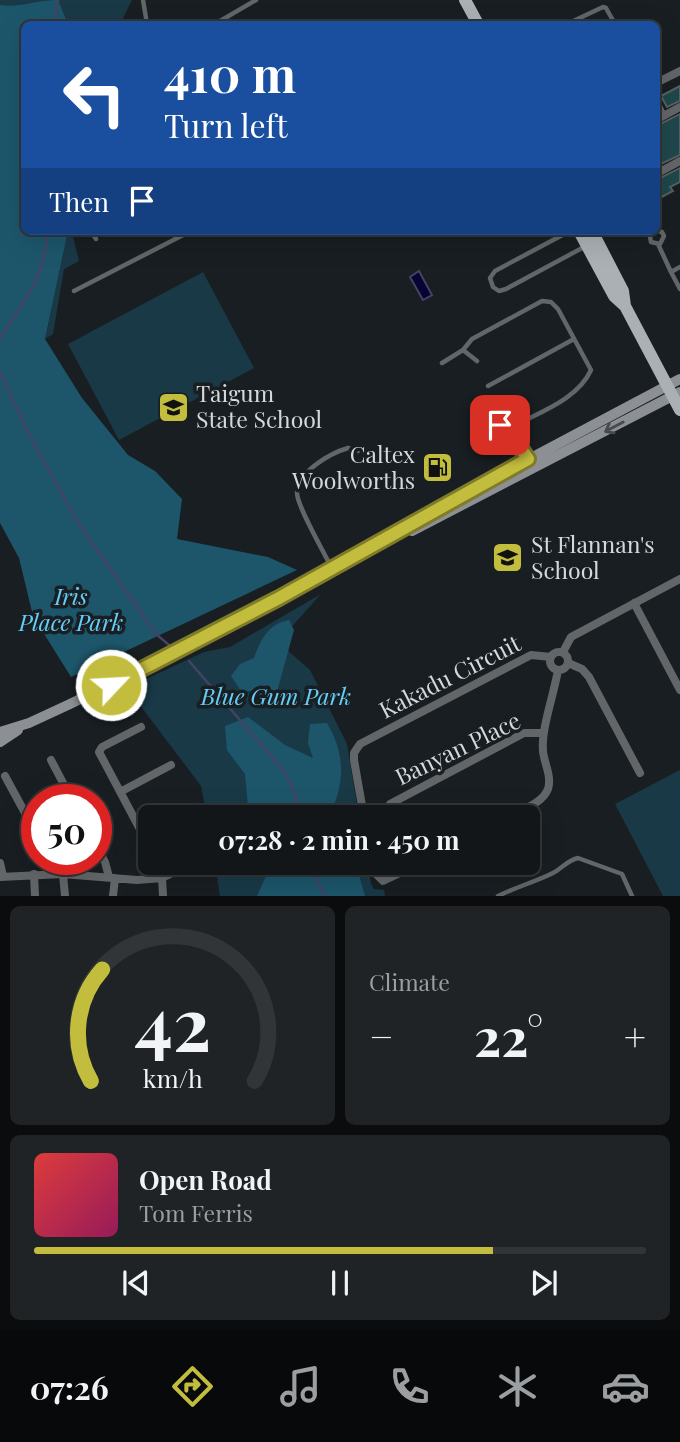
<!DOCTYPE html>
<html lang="en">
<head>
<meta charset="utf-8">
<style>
  body { margin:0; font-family:"Playfair Display",serif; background:#1f2326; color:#f1f3f6; height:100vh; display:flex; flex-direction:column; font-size:26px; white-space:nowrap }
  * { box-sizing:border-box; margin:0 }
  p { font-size:23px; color:#9c9fa2 }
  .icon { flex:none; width:38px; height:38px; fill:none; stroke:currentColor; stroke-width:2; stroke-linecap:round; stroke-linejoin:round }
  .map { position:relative; height:896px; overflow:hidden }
  .panel { display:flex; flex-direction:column; gap:10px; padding:10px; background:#0a0c0e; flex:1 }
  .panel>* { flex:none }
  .top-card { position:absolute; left:21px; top:21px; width:639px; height:214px; border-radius:10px; box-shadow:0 7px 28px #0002,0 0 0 2px #313538; background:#1a4fa0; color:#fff; overflow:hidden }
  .speed { position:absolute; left:21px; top:784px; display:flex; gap:14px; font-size:35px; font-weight:700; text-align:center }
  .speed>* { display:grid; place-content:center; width:91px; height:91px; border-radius:50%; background:#121619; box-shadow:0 7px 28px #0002,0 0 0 2px #313538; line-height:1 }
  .speed .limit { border:10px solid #d22; background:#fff; color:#111 }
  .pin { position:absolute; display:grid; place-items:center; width:60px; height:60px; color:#fff; margin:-30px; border-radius:14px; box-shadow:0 4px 10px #0006 }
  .me { position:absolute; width:77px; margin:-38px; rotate:65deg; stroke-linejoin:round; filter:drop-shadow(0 0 5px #0008) }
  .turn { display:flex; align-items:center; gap:24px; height:147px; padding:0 28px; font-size:32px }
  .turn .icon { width:91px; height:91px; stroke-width:2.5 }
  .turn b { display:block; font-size:49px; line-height:60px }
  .then { display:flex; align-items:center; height:66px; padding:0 28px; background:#0003; gap:14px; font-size:26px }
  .big { font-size:52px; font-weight:700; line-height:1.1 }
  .panel .card { flex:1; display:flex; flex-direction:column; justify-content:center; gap:10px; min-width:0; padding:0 24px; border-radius:10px; background:#1f2326 }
  .panel .dial { align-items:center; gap:0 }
  .dial svg { height:182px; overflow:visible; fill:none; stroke:#313538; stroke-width:7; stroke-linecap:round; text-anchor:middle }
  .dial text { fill:#f1f3f6; stroke:none }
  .song { display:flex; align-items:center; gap:21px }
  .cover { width:84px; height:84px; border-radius:10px; background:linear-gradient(135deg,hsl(0 70% 55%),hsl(330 70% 35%)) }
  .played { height:7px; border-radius:4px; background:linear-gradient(90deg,#c3bd3e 75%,#313538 75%) }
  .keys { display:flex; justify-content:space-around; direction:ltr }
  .heat { display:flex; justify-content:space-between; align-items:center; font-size:38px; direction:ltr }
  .panel .tiles { flex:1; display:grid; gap:10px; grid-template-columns:1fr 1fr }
  .card:last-child { grid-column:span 2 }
  .trip { position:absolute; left:138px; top:805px; width:402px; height:70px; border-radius:10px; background:#121619; box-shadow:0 7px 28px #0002,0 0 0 2px #313538; font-weight:700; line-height:70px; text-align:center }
  .tab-bar { display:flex; height:112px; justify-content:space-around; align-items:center; background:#07090a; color:#9c9fa2 }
  .tab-bar .icon { width:49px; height:49px }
  .tab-bar .current { color:#c3bd3e }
  .tab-bar b { font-size:32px; color:#f1f3f6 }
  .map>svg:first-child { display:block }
  .green { fill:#193947 }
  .forest { fill:#1d566b }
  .water { fill:#070333; stroke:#444365; stroke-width:2 }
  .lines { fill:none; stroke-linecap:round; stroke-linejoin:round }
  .stream { stroke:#444365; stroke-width:2.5 }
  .building { fill:#1f474b; stroke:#576060; stroke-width:2 }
  .service { stroke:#636668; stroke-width:4.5 }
  .minor { stroke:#636668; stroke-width:8 }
  .secondary { stroke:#8c8f93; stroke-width:10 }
  .primary { stroke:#abb0b5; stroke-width:12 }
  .oneway { stroke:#464b4f }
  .route-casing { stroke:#7f7b28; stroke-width:18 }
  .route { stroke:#c3bd3e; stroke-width:12 }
  .labels { text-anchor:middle; stroke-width:7; stroke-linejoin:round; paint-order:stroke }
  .poi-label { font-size:23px; fill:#d4d8da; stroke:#181e21; text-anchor:start }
  .park-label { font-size:23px; font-style:italic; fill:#64cef9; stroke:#181e21 }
  .street-label { font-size:23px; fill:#d4d8da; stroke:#181e21 }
</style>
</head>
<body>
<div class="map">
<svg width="680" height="896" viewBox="0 0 680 896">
  <rect width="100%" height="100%" fill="#181e21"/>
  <path class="green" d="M 0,0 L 132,0 L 120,24 L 68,24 L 58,1 L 24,24 L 24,231 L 0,338 Z
    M 68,231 L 75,231 L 73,237 L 79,261 L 64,269 L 53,334 L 45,339 Z
    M 203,272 L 254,368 L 119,440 L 68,344 Z
    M 321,594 L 278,642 L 310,670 L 347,744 L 359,817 L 207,817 L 201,786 L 127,688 L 204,652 L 230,647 Z
    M 680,770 L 680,896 L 663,896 L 615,804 Z
    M 215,863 L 367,863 L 371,883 L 374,889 L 384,890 L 385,896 L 220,896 Z"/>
  <path class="forest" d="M 58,0 L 68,24 L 24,24 L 24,231 L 68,231 L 45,339 L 82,398 L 128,455 L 155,471 L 182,499 L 177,539 L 268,557 L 297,570 L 71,677 L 33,616 L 19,558 L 0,523 L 0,5 C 20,8 37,0 58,0 Z
    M 289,620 L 294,630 L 278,688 L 282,708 L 267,707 L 257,691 L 241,691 L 231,676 L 240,664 L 254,658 C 261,639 268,624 289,620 Z
    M 248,717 L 285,745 L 313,758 L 308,743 L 310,724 L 327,723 C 346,756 345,783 329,817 L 316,817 L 309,812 L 307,817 L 249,817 L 245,774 L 227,750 L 225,726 Z
    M 268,863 L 356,865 L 365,896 L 257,896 L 268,872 Z"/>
  <path class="water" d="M 419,271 L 432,295 L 423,300 L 410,277 Z"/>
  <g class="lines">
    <path class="stream" d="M 57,24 L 56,12 L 58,0
      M 0,338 C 23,302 47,276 47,231
      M 0,372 L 29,434 L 77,521 L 156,634 L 169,645
      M 189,661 L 283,770 L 296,794 L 296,817
      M 308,863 L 325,896"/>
  </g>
  <path class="building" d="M 680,86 L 680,101 L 667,107 L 661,96 Z
    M 680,114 L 680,155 L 661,164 L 656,155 L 656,126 Z
    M 680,168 L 680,182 L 670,187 L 673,191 L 656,200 L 656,180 Z"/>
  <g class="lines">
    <path class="service" d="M 143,0 L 147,24
      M 215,24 L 256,0
      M 567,24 L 603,7 L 606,8 L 615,24
      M 91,231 L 96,239
      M 570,231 L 495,271 L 490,278 L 493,287 L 499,291 L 506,289 L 584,247
      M 653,231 L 650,237 L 651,242 L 660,244 L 664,236 L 662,232 L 656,230
      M 658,244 L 671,272
      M 680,267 L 671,272 L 680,289
      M 74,291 L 191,231
      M 463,350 L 477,361
      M 442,363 L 463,350 L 472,339 L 542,301 L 551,302 L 558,309 L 591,370 C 578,399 540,412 514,426 L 512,435 L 528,459
      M 488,386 L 574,339
      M 480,434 L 500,425 L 513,429
      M 331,567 C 324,552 297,506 297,493 C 298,471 331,453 348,448 L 358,451
      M 498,896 C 516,887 535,882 553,873 C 562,868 568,860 578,858 L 622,874 L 632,896"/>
    <path class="minor" d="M 656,83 L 680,71
      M 656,102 L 663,116
      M 656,120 L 680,107
      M 656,174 L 680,161
      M 634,603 L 680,690
      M550 661a9 9 0 1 1 18 0a9 9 0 1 1-18 0Z
      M 563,652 L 571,637 L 680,579
      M 568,663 L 582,669 L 589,677 L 640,773
      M 141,727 L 102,747 L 99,752 L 150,848
      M 51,760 L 72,800
      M 5,776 L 37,835
      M 120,792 L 171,765
      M 390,804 L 524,733 L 543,733
      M 176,817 L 195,807
      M 364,817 L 354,760 L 354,753 L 360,744 L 531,655 L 551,657
      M 508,817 C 521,810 542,804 548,789 C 552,776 544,763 543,751 C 541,729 554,694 558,670
      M 96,845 L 105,862 L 109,877
      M 49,859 L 54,874
      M 0,863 L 3,876
      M 158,863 L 162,878 L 163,896
      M 373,863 L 375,873 L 383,881 L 421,863
      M 34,874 L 35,896
      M 63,874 L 65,896
      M 0,877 L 63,874 L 137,880 L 162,878 L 193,863
      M 113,896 L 115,878"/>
    <path class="secondary" d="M 412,531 L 680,392
      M 0,732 L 29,723 L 70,704 L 191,645 L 279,598 L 452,500 L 680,379
      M 0,742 L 18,730"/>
    <path class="primary" d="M 465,0 L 478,24
      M 579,231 L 614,296 L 625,306 L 680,410
      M 592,231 L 623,291 L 625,306"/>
  </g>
  <defs><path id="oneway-shaft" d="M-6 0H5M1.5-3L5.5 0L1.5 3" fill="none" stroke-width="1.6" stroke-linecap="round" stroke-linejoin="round" transform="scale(1.75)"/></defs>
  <use class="oneway" href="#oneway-shaft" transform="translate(614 427) rotate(152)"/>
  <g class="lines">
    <defs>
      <path id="route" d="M 111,685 L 279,598 L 528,459 L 512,435 L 513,429 L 500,425"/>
    </defs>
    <use href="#route" class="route-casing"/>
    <use href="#route" class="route"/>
  </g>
  <defs>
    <symbol id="school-square" viewBox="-11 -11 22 22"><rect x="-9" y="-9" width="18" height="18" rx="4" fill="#c3bd3e" stroke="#181e21"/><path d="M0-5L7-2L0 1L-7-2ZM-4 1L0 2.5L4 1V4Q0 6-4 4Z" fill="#111"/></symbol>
    <symbol id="fuel-square" viewBox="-11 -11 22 22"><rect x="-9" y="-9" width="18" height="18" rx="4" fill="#c3bd3e" stroke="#181e21"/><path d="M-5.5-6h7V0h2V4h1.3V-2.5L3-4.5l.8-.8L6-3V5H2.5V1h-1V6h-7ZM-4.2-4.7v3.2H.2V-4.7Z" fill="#111"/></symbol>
  </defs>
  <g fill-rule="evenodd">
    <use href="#school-square" x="156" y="390" width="35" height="35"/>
    <use href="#fuel-square" x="420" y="450" width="35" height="35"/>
    <use href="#school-square" x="490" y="540" width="35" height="35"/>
  </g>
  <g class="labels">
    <g class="poi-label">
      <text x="196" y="402">Taigum<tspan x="196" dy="26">State School</tspan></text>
      <text x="415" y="463" text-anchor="end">Caltex<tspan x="415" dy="26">Woolworths</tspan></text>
      <text x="531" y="553">St Flannan's<tspan x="531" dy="26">School</tspan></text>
    </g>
    <g class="park-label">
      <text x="71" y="605">Iris<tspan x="71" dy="26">Place Park</tspan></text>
      <text x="276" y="705">Blue Gum Park</text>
    </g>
    <g class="street-label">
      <text transform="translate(450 677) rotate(-27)" y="8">Kakadu Circuit</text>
      <text transform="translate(458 749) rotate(-26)" y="8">Banyan Place</text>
    </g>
  </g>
</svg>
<div class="speed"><div class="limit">50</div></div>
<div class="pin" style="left:500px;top:425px;background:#d93025"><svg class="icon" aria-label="arrive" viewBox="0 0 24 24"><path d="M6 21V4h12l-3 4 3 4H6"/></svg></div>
<svg class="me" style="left:111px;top:685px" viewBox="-20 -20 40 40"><circle r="17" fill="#c3bd3e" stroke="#fff" stroke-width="3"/><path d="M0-11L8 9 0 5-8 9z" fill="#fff"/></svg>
<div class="trip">07:28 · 2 min · 450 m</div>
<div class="top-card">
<div class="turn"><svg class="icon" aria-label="left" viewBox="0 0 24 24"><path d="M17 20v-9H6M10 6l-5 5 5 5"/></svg><div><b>410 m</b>Turn left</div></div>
<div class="then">Then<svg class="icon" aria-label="arrive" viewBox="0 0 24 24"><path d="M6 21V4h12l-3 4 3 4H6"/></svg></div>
</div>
</div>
<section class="panel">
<div class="tiles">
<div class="card dial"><svg viewBox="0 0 100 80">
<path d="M14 69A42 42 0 1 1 86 69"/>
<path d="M14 69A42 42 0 0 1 19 20" stroke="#c3bd3e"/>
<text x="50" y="56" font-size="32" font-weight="700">42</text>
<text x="50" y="72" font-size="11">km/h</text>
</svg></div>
<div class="card"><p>Climate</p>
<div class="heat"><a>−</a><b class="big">22°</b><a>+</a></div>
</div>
<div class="card">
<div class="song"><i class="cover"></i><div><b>Open Road</b><p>Tom Ferris</p></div></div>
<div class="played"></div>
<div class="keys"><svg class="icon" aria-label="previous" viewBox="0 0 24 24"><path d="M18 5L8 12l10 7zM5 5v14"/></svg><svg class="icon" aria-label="pause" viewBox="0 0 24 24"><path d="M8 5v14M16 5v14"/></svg><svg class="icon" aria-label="next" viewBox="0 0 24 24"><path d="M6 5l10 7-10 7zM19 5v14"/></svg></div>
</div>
</div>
</section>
<nav class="tab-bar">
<b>07:26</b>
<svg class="icon current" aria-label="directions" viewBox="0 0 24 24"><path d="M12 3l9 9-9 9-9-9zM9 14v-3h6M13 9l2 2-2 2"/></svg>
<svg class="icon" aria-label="music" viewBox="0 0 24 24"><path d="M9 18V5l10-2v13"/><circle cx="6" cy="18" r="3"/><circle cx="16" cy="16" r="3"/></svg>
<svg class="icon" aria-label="phone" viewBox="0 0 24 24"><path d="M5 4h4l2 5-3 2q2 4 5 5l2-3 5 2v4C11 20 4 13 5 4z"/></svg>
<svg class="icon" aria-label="climate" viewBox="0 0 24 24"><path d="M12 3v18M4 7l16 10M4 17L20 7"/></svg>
<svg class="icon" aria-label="car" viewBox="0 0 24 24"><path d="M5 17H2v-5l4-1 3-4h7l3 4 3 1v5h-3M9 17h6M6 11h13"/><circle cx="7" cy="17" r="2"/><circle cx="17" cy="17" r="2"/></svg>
</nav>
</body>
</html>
